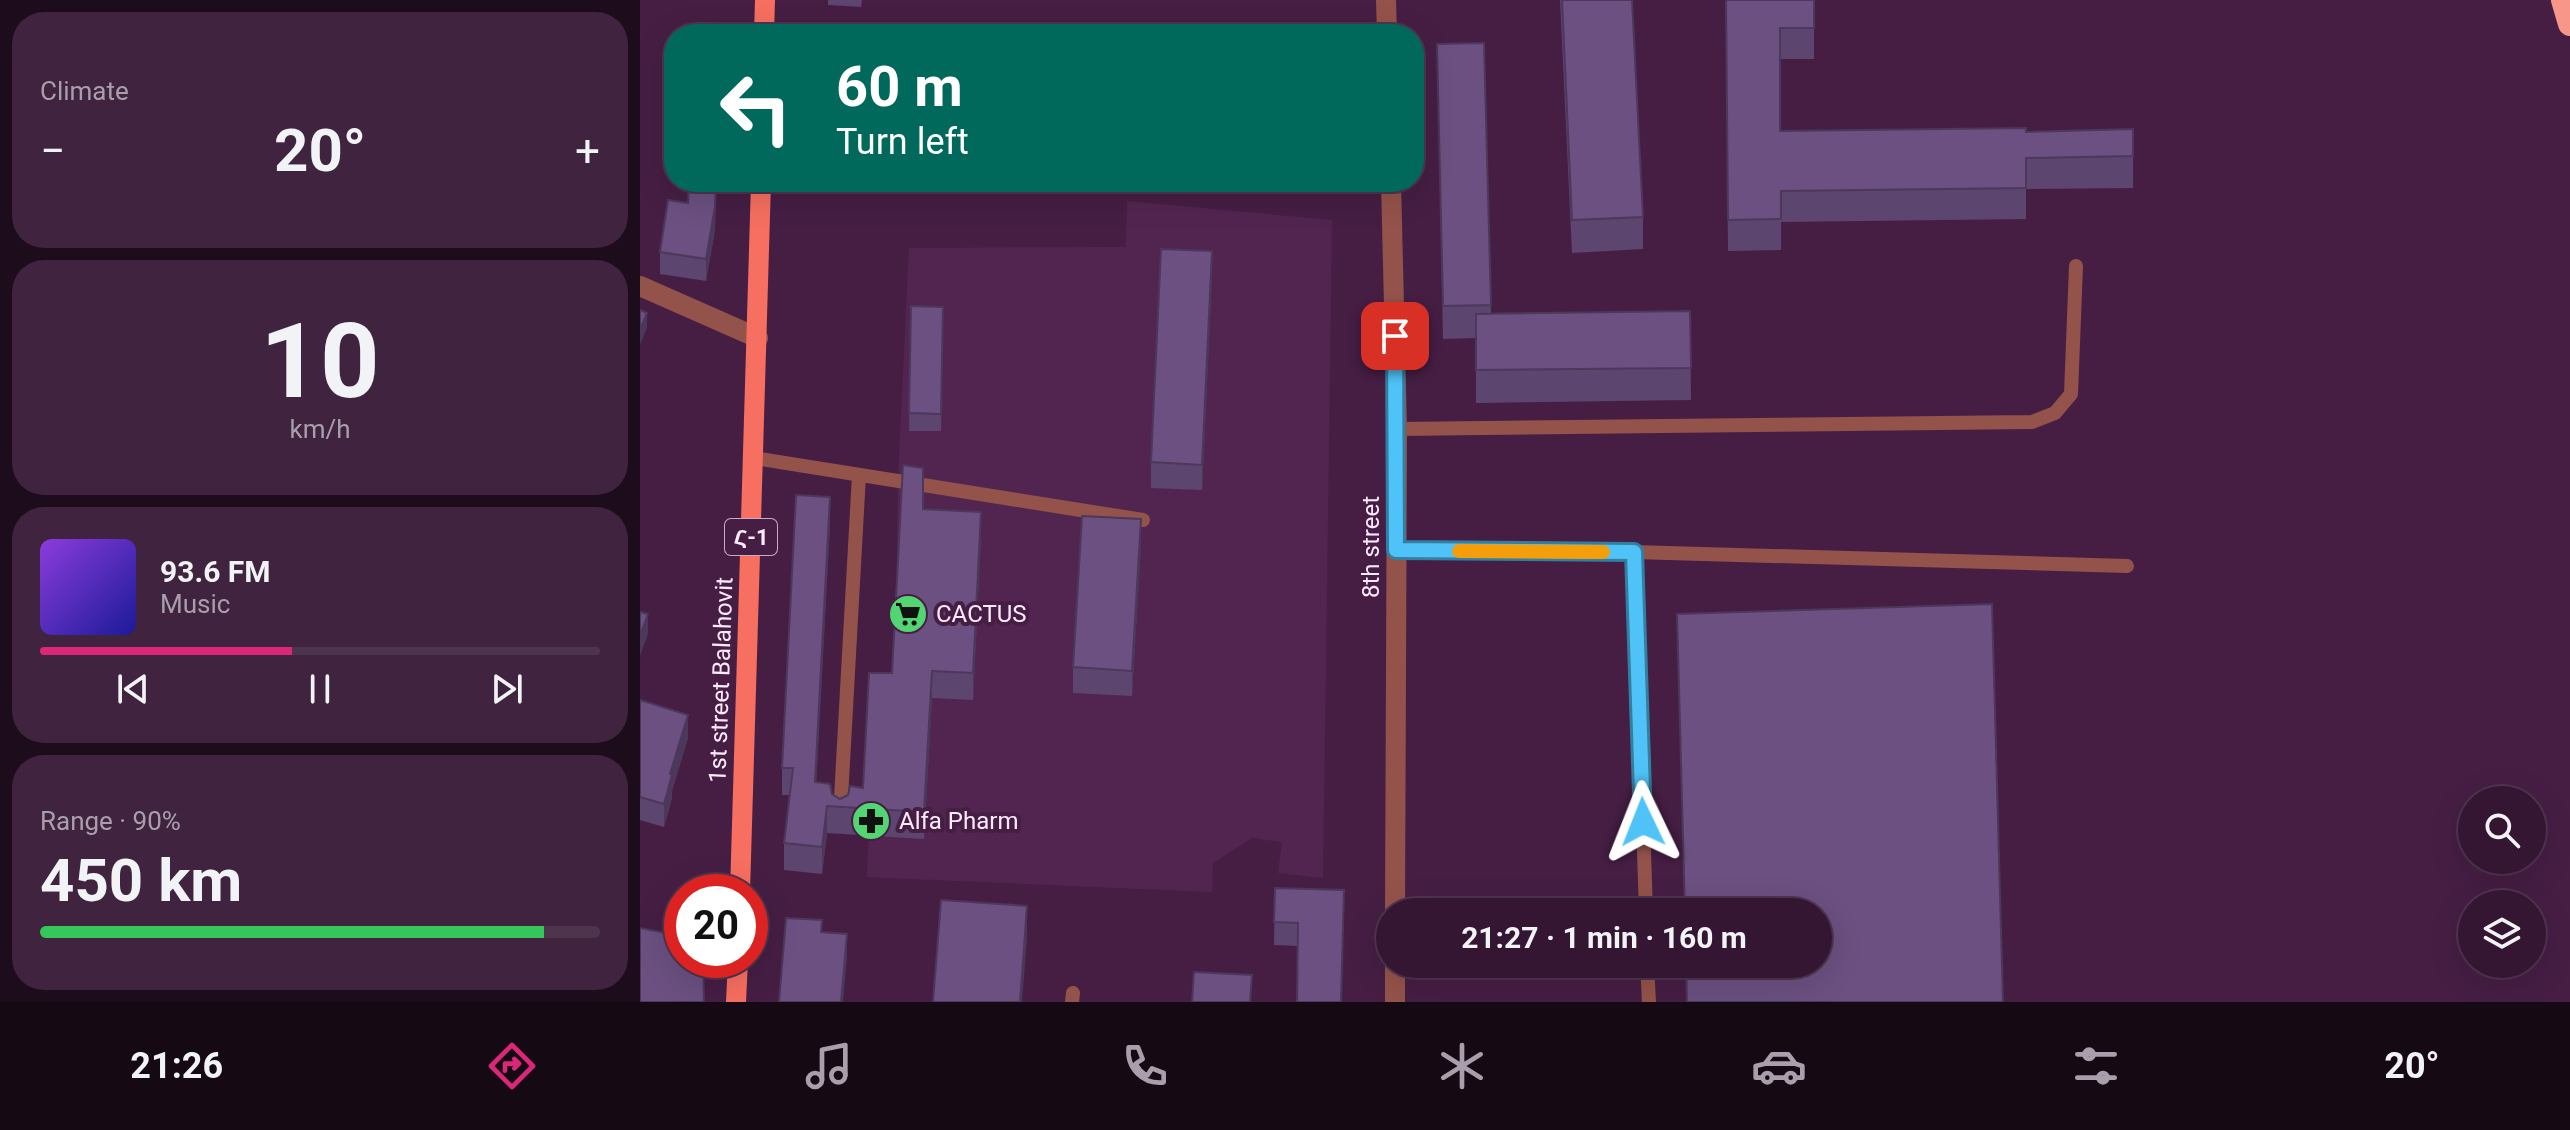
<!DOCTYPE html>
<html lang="en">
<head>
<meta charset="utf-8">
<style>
  body { margin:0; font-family:Roboto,"Noto Sans Armenian",sans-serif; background:#3f233f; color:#f1f3f6; height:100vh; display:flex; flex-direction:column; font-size:30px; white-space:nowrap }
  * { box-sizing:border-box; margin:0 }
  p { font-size:26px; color:#a99fac }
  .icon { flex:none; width:44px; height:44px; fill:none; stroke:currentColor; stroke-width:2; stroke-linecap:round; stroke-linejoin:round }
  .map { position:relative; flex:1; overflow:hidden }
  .sheet { display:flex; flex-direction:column; gap:12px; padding:12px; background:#1d0c1c; width:640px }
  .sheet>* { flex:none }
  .guide { position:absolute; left:24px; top:24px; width:760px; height:168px; border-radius:32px; box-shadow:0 8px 32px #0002,0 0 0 2px #4e354e; background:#00695c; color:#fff; overflow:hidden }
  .buttons { position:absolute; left:1818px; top:786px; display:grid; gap:16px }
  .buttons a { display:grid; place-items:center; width:88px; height:88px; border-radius:50%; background:#341633; box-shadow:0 8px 32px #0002,0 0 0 2px #4e354e; font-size:40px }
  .speed { position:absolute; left:24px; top:874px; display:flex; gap:16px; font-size:40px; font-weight:700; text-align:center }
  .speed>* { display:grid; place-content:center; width:104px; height:104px; border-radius:50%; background:#341633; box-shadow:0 8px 32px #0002,0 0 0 2px #4e354e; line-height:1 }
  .speed .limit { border:12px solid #d22; background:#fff; color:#111 }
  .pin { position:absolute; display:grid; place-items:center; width:68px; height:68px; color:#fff; margin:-34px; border-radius:16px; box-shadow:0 4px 12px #0006 }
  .me { position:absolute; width:88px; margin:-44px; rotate:358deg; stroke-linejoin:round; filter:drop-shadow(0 0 6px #0008) }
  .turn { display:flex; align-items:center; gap:28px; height:168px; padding:0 40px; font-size:36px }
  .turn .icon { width:104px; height:104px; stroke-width:2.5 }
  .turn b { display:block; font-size:56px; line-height:68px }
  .big { font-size:60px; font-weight:700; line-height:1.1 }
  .sheet .tile { flex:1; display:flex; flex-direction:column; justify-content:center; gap:12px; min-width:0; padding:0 28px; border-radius:32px; background:#3f233f }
  .sheet .dial { align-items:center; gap:0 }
  .dial b { font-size:104px; line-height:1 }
  .song { display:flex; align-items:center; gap:24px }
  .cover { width:96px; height:96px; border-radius:12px; background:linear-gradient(135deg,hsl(270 70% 55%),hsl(240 70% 35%)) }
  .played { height:8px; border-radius:4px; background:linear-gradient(90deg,#db2777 45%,#4e354e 45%) }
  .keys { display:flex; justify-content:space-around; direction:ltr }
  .heat { display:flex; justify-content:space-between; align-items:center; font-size:44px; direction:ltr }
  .charge { height:12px; border-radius:6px; background:linear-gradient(90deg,#34c759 90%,#4e354e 0) }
  .trip { position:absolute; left:736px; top:898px; width:456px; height:80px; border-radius:40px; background:#341633; box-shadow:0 8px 32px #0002,0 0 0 2px #4e354e; font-weight:700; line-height:80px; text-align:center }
  .menu { display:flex; height:128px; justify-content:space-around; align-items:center; background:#150914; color:#a99fac }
  .menu .icon { width:56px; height:56px }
  .menu .selected { color:#db2777 }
  .menu b { font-size:36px; color:#f1f3f6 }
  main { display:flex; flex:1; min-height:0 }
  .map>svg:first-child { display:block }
  .built { fill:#522550 }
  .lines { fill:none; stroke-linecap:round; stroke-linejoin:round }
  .lane { stroke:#94534a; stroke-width:14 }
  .street { stroke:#94534a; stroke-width:20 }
  .primary { stroke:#f66f60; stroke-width:20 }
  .highway { stroke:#f79689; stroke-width:24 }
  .wall { fill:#5c456f }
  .shaded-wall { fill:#4b385a }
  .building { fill:#6b5081; stroke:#4b385a; stroke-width:2 }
  .route-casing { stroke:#337fa1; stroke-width:20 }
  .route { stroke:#4fc3f7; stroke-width:14 }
  .slow { stroke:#f59e0b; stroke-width:14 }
  .labels { text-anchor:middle; stroke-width:8; stroke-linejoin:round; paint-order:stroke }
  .shield { fill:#461e44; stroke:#c7adc5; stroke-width:2 }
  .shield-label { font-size:22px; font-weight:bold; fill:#feeafc }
  .street-label { font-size:24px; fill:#feeafc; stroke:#461e44 }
  .poi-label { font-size:24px; fill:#feeafc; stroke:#461e44; text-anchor:start }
</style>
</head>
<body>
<main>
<section class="sheet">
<div class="tile"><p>Climate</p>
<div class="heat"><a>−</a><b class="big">20°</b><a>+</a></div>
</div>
<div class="tile dial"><b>10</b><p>km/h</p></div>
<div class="tile">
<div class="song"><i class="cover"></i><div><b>93.6 FM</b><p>Music</p></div></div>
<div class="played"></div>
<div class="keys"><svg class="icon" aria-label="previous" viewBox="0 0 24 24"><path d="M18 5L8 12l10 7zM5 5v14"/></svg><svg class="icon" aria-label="pause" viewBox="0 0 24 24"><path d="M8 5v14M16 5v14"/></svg><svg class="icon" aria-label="next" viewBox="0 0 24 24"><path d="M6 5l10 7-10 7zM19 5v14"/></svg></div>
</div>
<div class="tile"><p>Range · 90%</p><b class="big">450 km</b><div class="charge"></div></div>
</section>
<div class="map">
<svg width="1930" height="1002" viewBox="0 0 1930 1002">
  <rect width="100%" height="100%" fill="#461e44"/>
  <path class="built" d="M 487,201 L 692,220 L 683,878 L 638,873 L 642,842 L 612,838 L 573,863 L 572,892 L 227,877 L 234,693 L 255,693 L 258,480 L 269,248 L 486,247 Z"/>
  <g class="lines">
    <path class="lane" d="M 757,429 L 1392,422 L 1415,413 L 1431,394 L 1436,266
      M 114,458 L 503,520
      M 756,550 L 994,552
      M 200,816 L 219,475
      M 1006,912 L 994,552 L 1487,566
      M 1007,964 L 1009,1002
      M 432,1002 L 433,993"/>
    <path class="street" d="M 746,0 L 747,34
      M 751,182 L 757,429 L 755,912
      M 0,286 L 118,338
      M 755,1002 L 755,964"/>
    <path class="primary" d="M 124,34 L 125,0
      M 100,892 L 121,182
      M 96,1002 L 98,960"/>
    <path class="highway" d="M 1923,0 L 1930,24"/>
  </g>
  <path class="wall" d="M 188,0 L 222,0 L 221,7 L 188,5 Z
    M 920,0 L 992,0 L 1003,217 L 1003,249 L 932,253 Z
    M 1086,0 L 1174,0 L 1174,59 L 1140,59 L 1140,131 L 1386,132 L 1493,129 L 1493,188 L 1386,189 L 1386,219 L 1141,222 L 1141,250 L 1088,251 Z
    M 844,43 L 851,313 L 1050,311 L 1051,400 L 836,403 L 836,338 L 803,339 L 797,44 Z
    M 49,182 L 76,182 L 75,230 L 66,281 L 20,274 L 20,252 L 48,203 Z
    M 572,277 L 562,490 L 511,488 L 511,462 Z
    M 271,306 L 303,307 L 301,431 L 269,431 Z
    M 283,509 L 341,539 L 333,700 L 292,698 L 284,839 L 187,833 L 182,874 L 144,870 L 144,843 L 149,795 L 142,795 L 142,768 L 190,524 L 176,782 L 192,794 L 200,799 L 223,788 L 252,673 Z
    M 501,544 L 492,696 L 433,693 L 433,667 Z
    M 0,700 L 48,738 L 32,791 L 32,798 L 24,827 L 0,820 Z
    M 635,888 L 704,890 L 658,946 L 634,945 Z"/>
  <path class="shaded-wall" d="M 76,182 L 75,230 L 66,281 L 66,259 Z
    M 572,251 L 572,277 L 562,490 L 562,465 Z
    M 7,313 L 7,328 L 0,345 L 0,330 Z
    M 190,497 L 190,524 L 175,809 L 175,782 Z
    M 341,512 L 341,539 L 333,700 L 333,673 Z
    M 501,519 L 501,544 L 492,696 L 492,671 Z
    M 8,614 L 8,634 L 0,656 L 0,636 Z
    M 292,671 L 292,698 L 284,839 L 284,812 Z
    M 48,715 L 48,738 L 32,791 L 32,798 L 24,827 L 24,804 L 30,774 Z
    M 187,806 L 187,833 L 182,874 L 182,847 Z
    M 387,906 L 387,939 L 382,1002 L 380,1002 Z
    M 207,934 L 207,957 L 203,1002 L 201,1002 Z"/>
  <path class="building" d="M 922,0 L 992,0 L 1003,217 L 932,220 Z
    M 1086,0 L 1174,0 L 1174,28 L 1140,28 L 1140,131 L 1386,128 L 1386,132 L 1493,129 L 1493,156 L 1386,158 L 1386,188 L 1141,191 L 1141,219 L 1088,220 Z
    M 844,43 L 851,305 L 803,306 L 797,44 Z
    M 49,182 L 76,182 L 75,207 L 66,259 L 20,252 L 28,200 L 48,203 Z
    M 521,249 L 572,251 L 562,465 L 511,462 Z
    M 271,306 L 303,307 L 301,414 L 269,413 Z
    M 0,310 L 7,313 L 0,330 Z
    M 1050,311 L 1051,368 L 836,370 L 836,314 Z
    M 263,465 L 283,468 L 283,509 L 341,512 L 333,673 L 292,671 L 284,812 L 187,806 L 182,847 L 144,843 L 153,768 L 142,768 L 156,495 L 190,497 L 175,782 L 190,784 L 192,794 L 200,799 L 208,795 L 210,786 L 223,788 L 229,673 L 252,673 Z
    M 442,516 L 501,519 L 492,671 L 433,667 Z
    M 1352,604 L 1363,1002 L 1047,1002 L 1046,964 L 1178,964 L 1178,912 L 1045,912 L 1037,614 Z
    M 0,612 L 8,614 L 0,636 Z
    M 0,700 L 48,715 L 30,774 L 32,775 L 24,804 L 0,797 Z
    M 635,888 L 704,890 L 701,1002 L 657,1002 L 658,923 L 634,922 Z
    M 301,900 L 387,906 L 380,1002 L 293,1002 Z
    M 146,918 L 182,920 L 181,932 L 207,934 L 201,1002 L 139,1002 Z
    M 0,928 L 42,936 L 42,960 L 63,960 L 64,1002 L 0,1002 Z
    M 554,972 L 612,975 L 610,1002 L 552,1002 Z"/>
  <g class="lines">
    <defs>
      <path id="route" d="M 755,336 L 756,550 L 994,552 L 1003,822"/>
    </defs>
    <use href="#route" class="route-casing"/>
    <use href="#route" class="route"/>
    <path class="slow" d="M 819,551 L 963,552"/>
  </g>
  <defs>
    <symbol id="supermarket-disc" viewBox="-11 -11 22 22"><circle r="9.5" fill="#52d673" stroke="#461e44"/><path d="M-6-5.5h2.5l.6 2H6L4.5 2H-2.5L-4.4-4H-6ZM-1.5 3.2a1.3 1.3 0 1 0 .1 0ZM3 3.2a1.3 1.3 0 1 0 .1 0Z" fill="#111"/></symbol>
    <symbol id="pharmacy-disc" viewBox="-11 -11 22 22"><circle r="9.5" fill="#52d673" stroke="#461e44"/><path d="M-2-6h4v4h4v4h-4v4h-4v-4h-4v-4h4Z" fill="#111"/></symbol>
  </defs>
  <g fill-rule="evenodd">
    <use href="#supermarket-disc" x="246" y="592" width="44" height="44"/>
    <use href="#pharmacy-disc" x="209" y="799" width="44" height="44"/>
  </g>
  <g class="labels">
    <rect class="shield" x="85" y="519" width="52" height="36" rx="6"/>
    <g class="shield-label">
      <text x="111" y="545">Հ-1</text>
    </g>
    <g class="street-label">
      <text transform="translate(731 547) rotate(-90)" y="8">8th street</text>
      <text transform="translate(81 680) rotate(-88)" y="8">1st street Balahovit</text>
    </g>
    <g class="poi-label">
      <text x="296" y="622">CACTUS</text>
      <text x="259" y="829">Alfa Pharm</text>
    </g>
  </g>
</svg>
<div class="buttons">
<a><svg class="icon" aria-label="search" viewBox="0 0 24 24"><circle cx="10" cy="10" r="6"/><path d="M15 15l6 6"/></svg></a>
<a><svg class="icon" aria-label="layers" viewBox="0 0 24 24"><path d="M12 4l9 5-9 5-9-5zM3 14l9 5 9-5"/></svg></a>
</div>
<div class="speed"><div class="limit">20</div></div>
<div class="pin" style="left:755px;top:336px;background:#d93025"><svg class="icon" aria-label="arrive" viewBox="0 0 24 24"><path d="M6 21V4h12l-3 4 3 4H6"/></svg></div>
<svg class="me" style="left:1003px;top:822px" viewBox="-20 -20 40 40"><path d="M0-17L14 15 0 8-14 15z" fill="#4fc3f7" stroke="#fff" stroke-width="4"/></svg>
<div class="trip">21:27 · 1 min · 160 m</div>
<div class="guide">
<div class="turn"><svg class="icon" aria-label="left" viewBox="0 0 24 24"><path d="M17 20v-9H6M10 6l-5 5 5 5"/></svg><div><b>60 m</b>Turn left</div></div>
</div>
</div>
</main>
<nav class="menu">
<b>21:26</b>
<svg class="icon selected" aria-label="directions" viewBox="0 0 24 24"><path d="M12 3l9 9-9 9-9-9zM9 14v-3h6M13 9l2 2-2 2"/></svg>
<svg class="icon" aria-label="music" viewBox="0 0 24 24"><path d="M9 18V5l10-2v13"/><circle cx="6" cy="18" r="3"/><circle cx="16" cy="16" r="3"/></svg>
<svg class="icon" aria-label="phone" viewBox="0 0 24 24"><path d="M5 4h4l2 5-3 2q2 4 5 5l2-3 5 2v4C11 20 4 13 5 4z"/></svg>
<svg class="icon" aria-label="climate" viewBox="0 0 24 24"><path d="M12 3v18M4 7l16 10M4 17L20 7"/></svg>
<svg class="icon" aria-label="car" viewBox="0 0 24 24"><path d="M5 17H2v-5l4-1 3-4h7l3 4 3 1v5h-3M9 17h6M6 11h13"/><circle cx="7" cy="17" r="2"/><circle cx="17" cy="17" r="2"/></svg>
<svg class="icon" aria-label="filters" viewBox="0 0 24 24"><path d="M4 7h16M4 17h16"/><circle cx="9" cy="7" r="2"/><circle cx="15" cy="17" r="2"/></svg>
<b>20°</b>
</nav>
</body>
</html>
